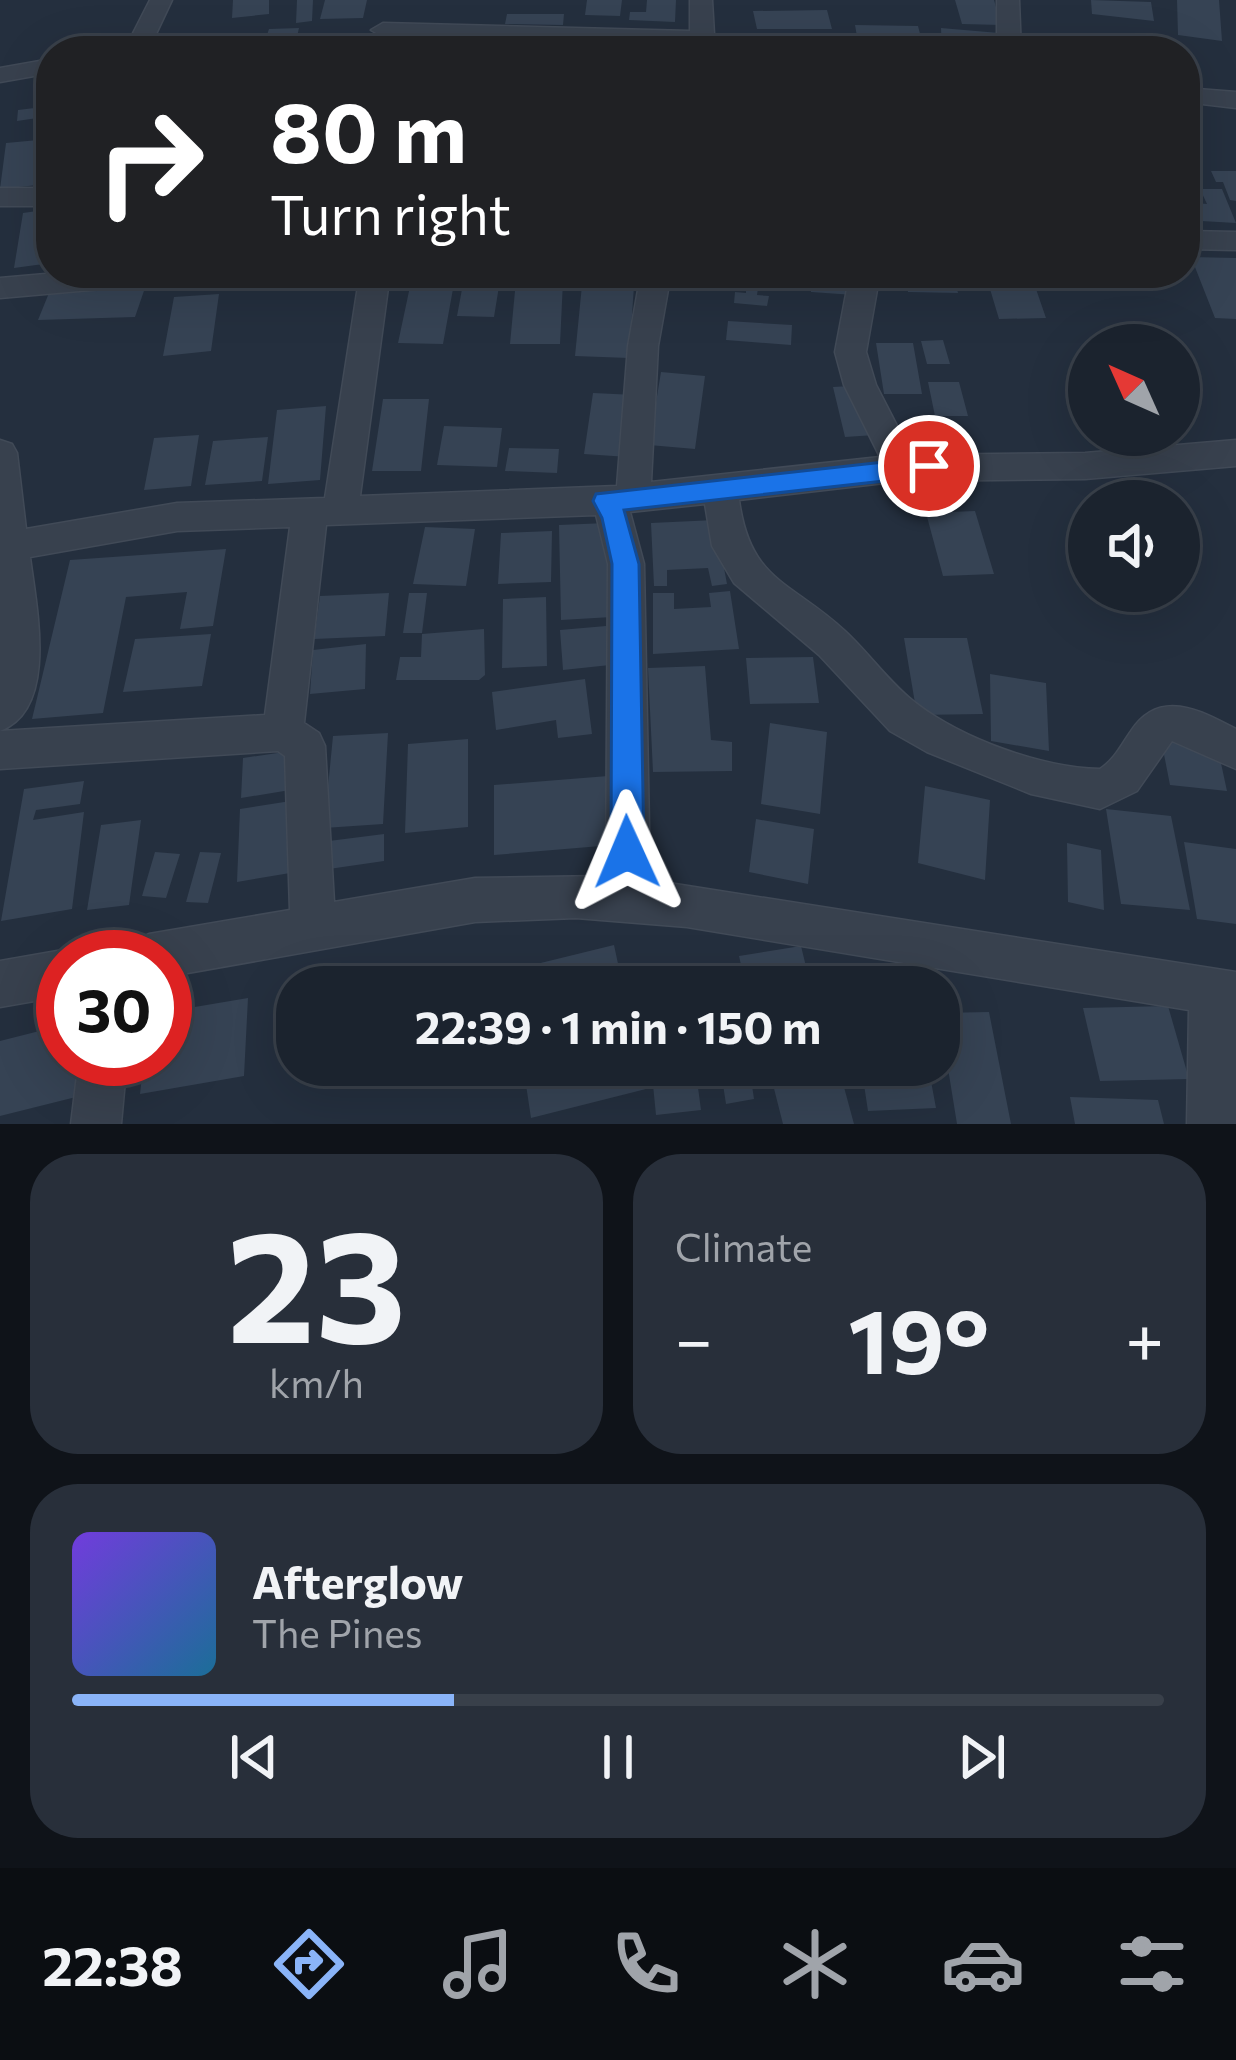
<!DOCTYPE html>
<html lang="en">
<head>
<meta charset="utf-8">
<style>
  body { margin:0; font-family:Commissioner,sans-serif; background:#282f3a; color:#f1f3f6; height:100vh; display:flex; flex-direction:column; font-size:45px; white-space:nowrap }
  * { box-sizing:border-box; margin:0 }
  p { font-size:39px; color:#a0a4aa }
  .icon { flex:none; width:66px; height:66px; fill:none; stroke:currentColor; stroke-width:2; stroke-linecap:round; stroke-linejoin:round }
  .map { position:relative; height:1124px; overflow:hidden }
  .side { display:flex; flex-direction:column; gap:30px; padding:30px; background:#0f1319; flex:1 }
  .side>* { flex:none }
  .banner { position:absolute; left:36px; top:36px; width:1164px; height:252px; border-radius:48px; box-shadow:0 12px 48px #0002,0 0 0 3px #39404a; background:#202124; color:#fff; overflow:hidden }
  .needle { width:78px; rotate:315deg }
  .controls { position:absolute; left:1068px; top:324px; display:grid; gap:24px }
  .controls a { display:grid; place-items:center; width:132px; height:132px; border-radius:50%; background:#1b232e; box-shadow:0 12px 48px #0002,0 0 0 3px #39404a; font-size:60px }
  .speed { position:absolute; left:36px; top:930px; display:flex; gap:24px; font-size:60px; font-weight:700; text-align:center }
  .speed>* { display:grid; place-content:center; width:156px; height:156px; border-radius:50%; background:#1b232e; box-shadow:0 12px 48px #0002,0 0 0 3px #39404a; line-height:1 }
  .speed .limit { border:18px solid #d22; background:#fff; color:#111 }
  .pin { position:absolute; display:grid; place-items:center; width:102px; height:102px; color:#fff; margin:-51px; border:6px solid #fff; border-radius:50%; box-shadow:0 3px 12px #0007 }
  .me { position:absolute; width:132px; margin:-66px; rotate:359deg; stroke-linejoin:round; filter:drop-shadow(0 0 9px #0008) }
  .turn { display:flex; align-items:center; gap:42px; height:252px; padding:0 36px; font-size:54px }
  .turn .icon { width:156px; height:156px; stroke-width:2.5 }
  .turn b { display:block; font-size:84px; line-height:102px }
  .big { font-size:90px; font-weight:700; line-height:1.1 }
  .side .card { flex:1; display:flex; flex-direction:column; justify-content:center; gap:18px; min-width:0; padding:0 42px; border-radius:48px; background:#282f3a }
  .side .dial { align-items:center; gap:0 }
  .dial b { font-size:156px; line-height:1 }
  .song { display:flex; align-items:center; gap:36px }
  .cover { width:144px; height:144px; border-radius:18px; background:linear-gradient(135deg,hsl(260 70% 55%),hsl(200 70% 35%)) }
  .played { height:12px; border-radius:6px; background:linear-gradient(90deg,#8ab4f8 35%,#39404a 35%) }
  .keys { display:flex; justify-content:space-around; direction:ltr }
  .heat { display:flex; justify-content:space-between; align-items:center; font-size:66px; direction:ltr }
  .side .tiles { flex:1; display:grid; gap:30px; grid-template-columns:1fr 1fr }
  .card:last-child { grid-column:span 2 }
  .trip { position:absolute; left:276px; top:966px; width:684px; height:120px; border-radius:48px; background:#1b232e; box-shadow:0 12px 48px #0002,0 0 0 3px #39404a; font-weight:700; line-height:120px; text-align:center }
  .tab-bar { display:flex; height:192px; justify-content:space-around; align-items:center; background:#0b0e12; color:#a0a4aa }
  .tab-bar .icon { width:84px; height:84px }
  .tab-bar .on { color:#8ab4f8 }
  .tab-bar b { font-size:54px; color:#f1f3f6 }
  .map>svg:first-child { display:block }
  .building { fill:#364354 }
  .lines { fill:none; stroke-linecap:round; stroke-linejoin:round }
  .minor-casing { stroke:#414a57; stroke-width:3 }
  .minor { fill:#38414e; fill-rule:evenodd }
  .route { fill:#1a73e8; stroke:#114b97; stroke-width:3 }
</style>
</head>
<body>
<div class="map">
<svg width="1236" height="1124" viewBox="0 0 1236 1124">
  <rect width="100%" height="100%" fill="#242f3e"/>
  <path class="building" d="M 233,0 L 269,0 L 269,14 L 232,18 Z
    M 297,0 L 313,0 L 312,21 L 296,23 Z
    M 325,0 L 367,0 L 363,18 L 320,19 Z
    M 587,0 L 622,0 L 620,16 L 585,15 Z
    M 647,0 L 676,0 L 675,22 L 629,20 L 630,12 L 646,12 Z
    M 955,0 L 994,0 L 1001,25 L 962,24 Z
    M 1091,0 L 1151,2 L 1154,21 L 1092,14 Z
    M 1177,0 L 1219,0 L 1222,41 L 1178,35 Z
    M 827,10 L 832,29 L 757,29 L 753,11 Z
    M 507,14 L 564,14 L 563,25 L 505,24 Z
    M 855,25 L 918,26 L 924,49 L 859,48 Z
    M 299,28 L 296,41 L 265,41 L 269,29 Z
    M 941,28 L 999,33 L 1001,51 L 942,51 Z
    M 351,35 L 351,51 L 305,51 L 305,39 Z
    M 51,106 L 51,116 L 17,121 L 18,110 Z
    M 49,139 L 38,185 L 0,189 L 6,143 Z
    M 1211,171 L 1236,171 L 1236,201 L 1230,200 L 1223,182 L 1216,182 Z
    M 1200,189 L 1222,189 L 1236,223 L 1201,221 L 1196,203 L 1207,204 Z
    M 51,209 L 51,263 L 14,268 L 23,213 Z
    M 1191,257 L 1236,258 L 1236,319 L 1215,318 Z
    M 465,273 L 501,274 L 494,317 L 457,316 Z
    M 731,273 L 778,273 L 778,289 L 758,288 L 757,295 L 769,296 L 767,306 L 734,303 L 735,292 L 746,293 L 746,287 L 731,286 Z
    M 811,273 L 854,273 L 854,295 L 811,292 Z
    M 905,273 L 953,273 L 958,293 L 908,292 Z
    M 412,277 L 455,278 L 443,344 L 398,343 Z
    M 516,280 L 563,281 L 560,344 L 510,344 Z
    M 146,285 L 135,317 L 38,320 L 51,288 Z
    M 582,285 L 634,286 L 629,358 L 575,356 Z
    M 990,289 L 1036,289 L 1046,318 L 999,319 Z
    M 219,294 L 211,351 L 163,356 L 174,297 Z
    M 728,321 L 792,325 L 791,345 L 726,340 Z
    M 943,340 L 950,364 L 927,364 L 921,341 Z
    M 876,343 L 913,343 L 922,394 L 884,394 Z
    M 661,372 L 705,376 L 695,449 L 649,445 Z
    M 928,382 L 959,382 L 968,416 L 935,416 Z
    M 850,386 L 856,409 L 867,408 L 875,435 L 845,437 L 833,387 Z
    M 593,393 L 635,395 L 628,457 L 584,454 Z
    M 383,399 L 429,399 L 421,471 L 372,471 Z
    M 326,406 L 320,480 L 268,484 L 277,410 Z
    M 444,426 L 502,428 L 497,467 L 437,465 Z
    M 199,435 L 191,486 L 144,490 L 154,438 Z
    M 268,437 L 262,481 L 205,485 L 213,441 Z
    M 509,448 L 559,449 L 557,473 L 505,471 Z
    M 975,511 L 994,574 L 943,576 L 926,513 Z
    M 715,520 L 727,584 L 712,586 L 708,568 L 667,570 L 667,586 L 654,586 L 651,523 Z
    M 607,523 L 612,617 L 561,620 L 559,525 Z
    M 425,527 L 475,529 L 466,586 L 413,584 Z
    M 552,531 L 551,582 L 498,584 L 501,533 Z
    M 226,549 L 213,626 L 180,629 L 187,592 L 126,597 L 103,713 L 32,719 L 70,560 Z
    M 730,591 L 739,649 L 653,654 L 653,593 L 674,593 L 674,609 L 711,607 L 709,593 Z
    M 389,593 L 385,636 L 314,639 L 320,596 Z
    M 409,593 L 427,593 L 422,633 L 403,633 Z
    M 546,597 L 547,666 L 502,668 L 503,599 Z
    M 606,626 L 610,665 L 563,670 L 560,630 Z
    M 484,629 L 485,675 L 479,680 L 396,680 L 400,657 L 421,657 L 422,634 Z
    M 211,634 L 202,686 L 123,692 L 135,639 Z
    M 904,638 L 967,638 L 983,714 L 917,715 Z
    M 366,644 L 365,689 L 310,694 L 313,650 Z
    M 813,657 L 819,703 L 750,704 L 746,658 Z
    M 705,666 L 711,740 L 732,742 L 732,771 L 653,772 L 648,668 Z
    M 990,674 L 1046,683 L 1049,751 L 991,741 Z
    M 585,679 L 592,734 L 558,738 L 556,720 L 496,730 L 492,692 Z
    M 770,723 L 827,732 L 820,814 L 761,804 Z
    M 388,733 L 383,824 L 324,828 L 333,736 Z
    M 1160,734 L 1216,740 L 1227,791 L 1170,785 Z
    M 468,739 L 468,827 L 405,833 L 408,744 Z
    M 291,751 L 290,790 L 241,798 L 243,758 Z
    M 608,776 L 613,845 L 494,855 L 494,785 Z
    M 84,781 L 80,804 L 36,810 L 33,820 L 84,812 L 72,909 L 1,921 L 24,789 Z
    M 925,786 L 990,800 L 985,880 L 918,863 Z
    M 297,800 L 296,872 L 237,882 L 240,809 Z
    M 1106,809 L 1171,816 L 1190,910 L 1121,904 Z
    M 756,819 L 814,829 L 808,884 L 749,872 Z
    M 141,820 L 129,905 L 87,910 L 101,825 Z
    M 384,834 L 384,861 L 329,869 L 329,841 Z
    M 1184,842 L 1236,849 L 1236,924 L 1197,919 Z
    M 1067,843 L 1101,850 L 1104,910 L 1068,902 Z
    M 155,852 L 180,854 L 166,898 L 142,896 Z
    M 200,852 L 221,853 L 208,903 L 186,902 Z
    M 614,945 L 623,987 L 510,987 L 508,971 Z
    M 801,946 L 811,987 L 746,987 L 739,956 Z
    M 363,964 L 364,987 L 297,987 L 297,1003 L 286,1005 L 285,981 Z
    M 734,971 L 736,987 L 644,987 L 644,983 Z
    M 248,998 L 244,1076 L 140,1094 L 144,1059 L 165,1059 L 165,1012 Z
    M 1168,1006 L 1189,1079 L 1100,1081 L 1083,1008 Z
    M 989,1012 L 1011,1124 L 957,1124 L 939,1013 Z
    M 63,1025 L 63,1059 L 82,1059 L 80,1096 L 0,1116 L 0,1041 Z
    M 523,1065 L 640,1065 L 646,1089 L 531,1118 Z
    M 651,1065 L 695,1065 L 701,1110 L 656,1115 Z
    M 720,1065 L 749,1065 L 754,1099 L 726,1104 Z
    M 768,1065 L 838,1065 L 854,1124 L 783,1124 Z
    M 861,1065 L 928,1065 L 936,1108 L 868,1111 Z
    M 1070,1097 L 1158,1100 L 1164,1124 L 1075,1124 Z"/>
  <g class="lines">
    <defs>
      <path id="minor" d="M 150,0 L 172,0 L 148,51 L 124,51 Z
        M 690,0 L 712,0 L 715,51 L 691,51 L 691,45 L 383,37 L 371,30 L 383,23 L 690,31 Z
        M 997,0 L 1019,0 L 1021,51 L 997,51 Z
        M 51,59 L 51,73 L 0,82 L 0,68 Z
        M 1185,88 L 1236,92 L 1236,108 L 1185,102 Z
        M 0,188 L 51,188 L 51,206 L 0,206 Z
        M 1185,231 L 1236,232 L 1236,250 L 1185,249 Z
        M 57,273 L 185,273 L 170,283 L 0,298 L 0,278 Z
        M 360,273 L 390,273 L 360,496 L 617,486 L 628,346 L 641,273 L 671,273 L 658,346 L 651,482 L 880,457 L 844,385 L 835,352 L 850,273 L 880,273 L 866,352 L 876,385 L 912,455 L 1085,453 L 1236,440 L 1236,466 L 1085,479 L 902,481 L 739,500 C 750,582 791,581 845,631 C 870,654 890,684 917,704 C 963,739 1042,768 1100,769 C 1115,759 1121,745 1131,731 C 1159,688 1200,710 1236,729 L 1236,769 L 1172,741 L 1137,791 L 1100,809 L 1031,794 L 927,752 L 890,731 L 819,655 L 734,583 L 712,546 L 705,504 L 630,512 L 644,564 L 650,880 L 1236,972 L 1236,1124 L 1187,1124 L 1189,1010 L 687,927 L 576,918 L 475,922 L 165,977 L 165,957 L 126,957 L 133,941 L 149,934 L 290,910 L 285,756 L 278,751 L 0,769 L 0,731 L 265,715 L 290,527 L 177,531 L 30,557 C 36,605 59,709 0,731 L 0,440 L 12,444 L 17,453 L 26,529 L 177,503 L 325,498 ZM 596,515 L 608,564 L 606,876 L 475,878 L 334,902 L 325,746 L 319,733 L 304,723 L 326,525 Z
        M 63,950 L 79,957 L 63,957 L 63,996 L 0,1007 L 0,961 Z
        M 79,1059 L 127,1059 L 121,1124 L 71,1124 Z"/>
    </defs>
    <use href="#minor" class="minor-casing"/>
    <use href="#minor" class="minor"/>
  </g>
  <path class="route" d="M 929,457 L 942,466 L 929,476 L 624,510 L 639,564 L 644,852 L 639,864 L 627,868 L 616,864 L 611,852 L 612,564 L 602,518 L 593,501 L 596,494 Z"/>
</svg>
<div class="controls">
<a><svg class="needle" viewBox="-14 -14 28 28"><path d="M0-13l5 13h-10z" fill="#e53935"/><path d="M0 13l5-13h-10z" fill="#a0a4aa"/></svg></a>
<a><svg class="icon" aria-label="sound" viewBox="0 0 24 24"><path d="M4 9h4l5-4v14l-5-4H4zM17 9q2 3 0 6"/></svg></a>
</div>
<div class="speed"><div class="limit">30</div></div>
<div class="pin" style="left:929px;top:466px;background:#d93025"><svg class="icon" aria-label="arrive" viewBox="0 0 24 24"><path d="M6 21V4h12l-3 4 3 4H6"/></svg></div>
<svg class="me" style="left:627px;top:852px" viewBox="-20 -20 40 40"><path d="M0-17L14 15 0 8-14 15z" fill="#1a73e8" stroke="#fff" stroke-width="4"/></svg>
<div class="trip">22:39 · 1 min · 150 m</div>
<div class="banner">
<div class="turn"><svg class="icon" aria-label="right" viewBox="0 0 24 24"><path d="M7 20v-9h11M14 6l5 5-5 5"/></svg><div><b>80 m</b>Turn right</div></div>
</div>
</div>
<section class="side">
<div class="tiles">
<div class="card dial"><b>23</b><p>km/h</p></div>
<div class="card"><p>Climate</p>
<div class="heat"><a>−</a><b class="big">19°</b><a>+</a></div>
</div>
<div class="card">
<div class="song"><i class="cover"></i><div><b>Afterglow</b><p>The Pines</p></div></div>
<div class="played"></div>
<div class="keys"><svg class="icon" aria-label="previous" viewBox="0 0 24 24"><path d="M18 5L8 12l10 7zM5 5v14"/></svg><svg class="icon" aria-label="pause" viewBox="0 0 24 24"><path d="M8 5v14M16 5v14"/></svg><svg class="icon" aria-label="next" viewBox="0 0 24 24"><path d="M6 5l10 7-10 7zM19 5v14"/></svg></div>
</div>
</div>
</section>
<nav class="tab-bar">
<b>22:38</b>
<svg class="icon on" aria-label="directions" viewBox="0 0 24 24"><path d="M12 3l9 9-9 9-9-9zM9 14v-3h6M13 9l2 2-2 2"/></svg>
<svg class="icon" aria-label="music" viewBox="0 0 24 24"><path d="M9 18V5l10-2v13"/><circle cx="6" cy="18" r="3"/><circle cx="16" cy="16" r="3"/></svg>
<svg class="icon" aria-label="phone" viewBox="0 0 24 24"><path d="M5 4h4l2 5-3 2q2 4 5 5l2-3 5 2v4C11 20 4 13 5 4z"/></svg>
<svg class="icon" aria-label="climate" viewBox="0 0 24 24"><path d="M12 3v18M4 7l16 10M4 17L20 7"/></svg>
<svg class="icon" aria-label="car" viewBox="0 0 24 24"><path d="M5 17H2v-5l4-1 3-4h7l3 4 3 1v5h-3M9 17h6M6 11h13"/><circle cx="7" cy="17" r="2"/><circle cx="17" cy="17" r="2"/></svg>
<svg class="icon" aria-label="filters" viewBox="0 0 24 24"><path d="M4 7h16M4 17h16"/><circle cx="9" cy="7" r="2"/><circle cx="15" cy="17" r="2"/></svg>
</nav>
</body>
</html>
